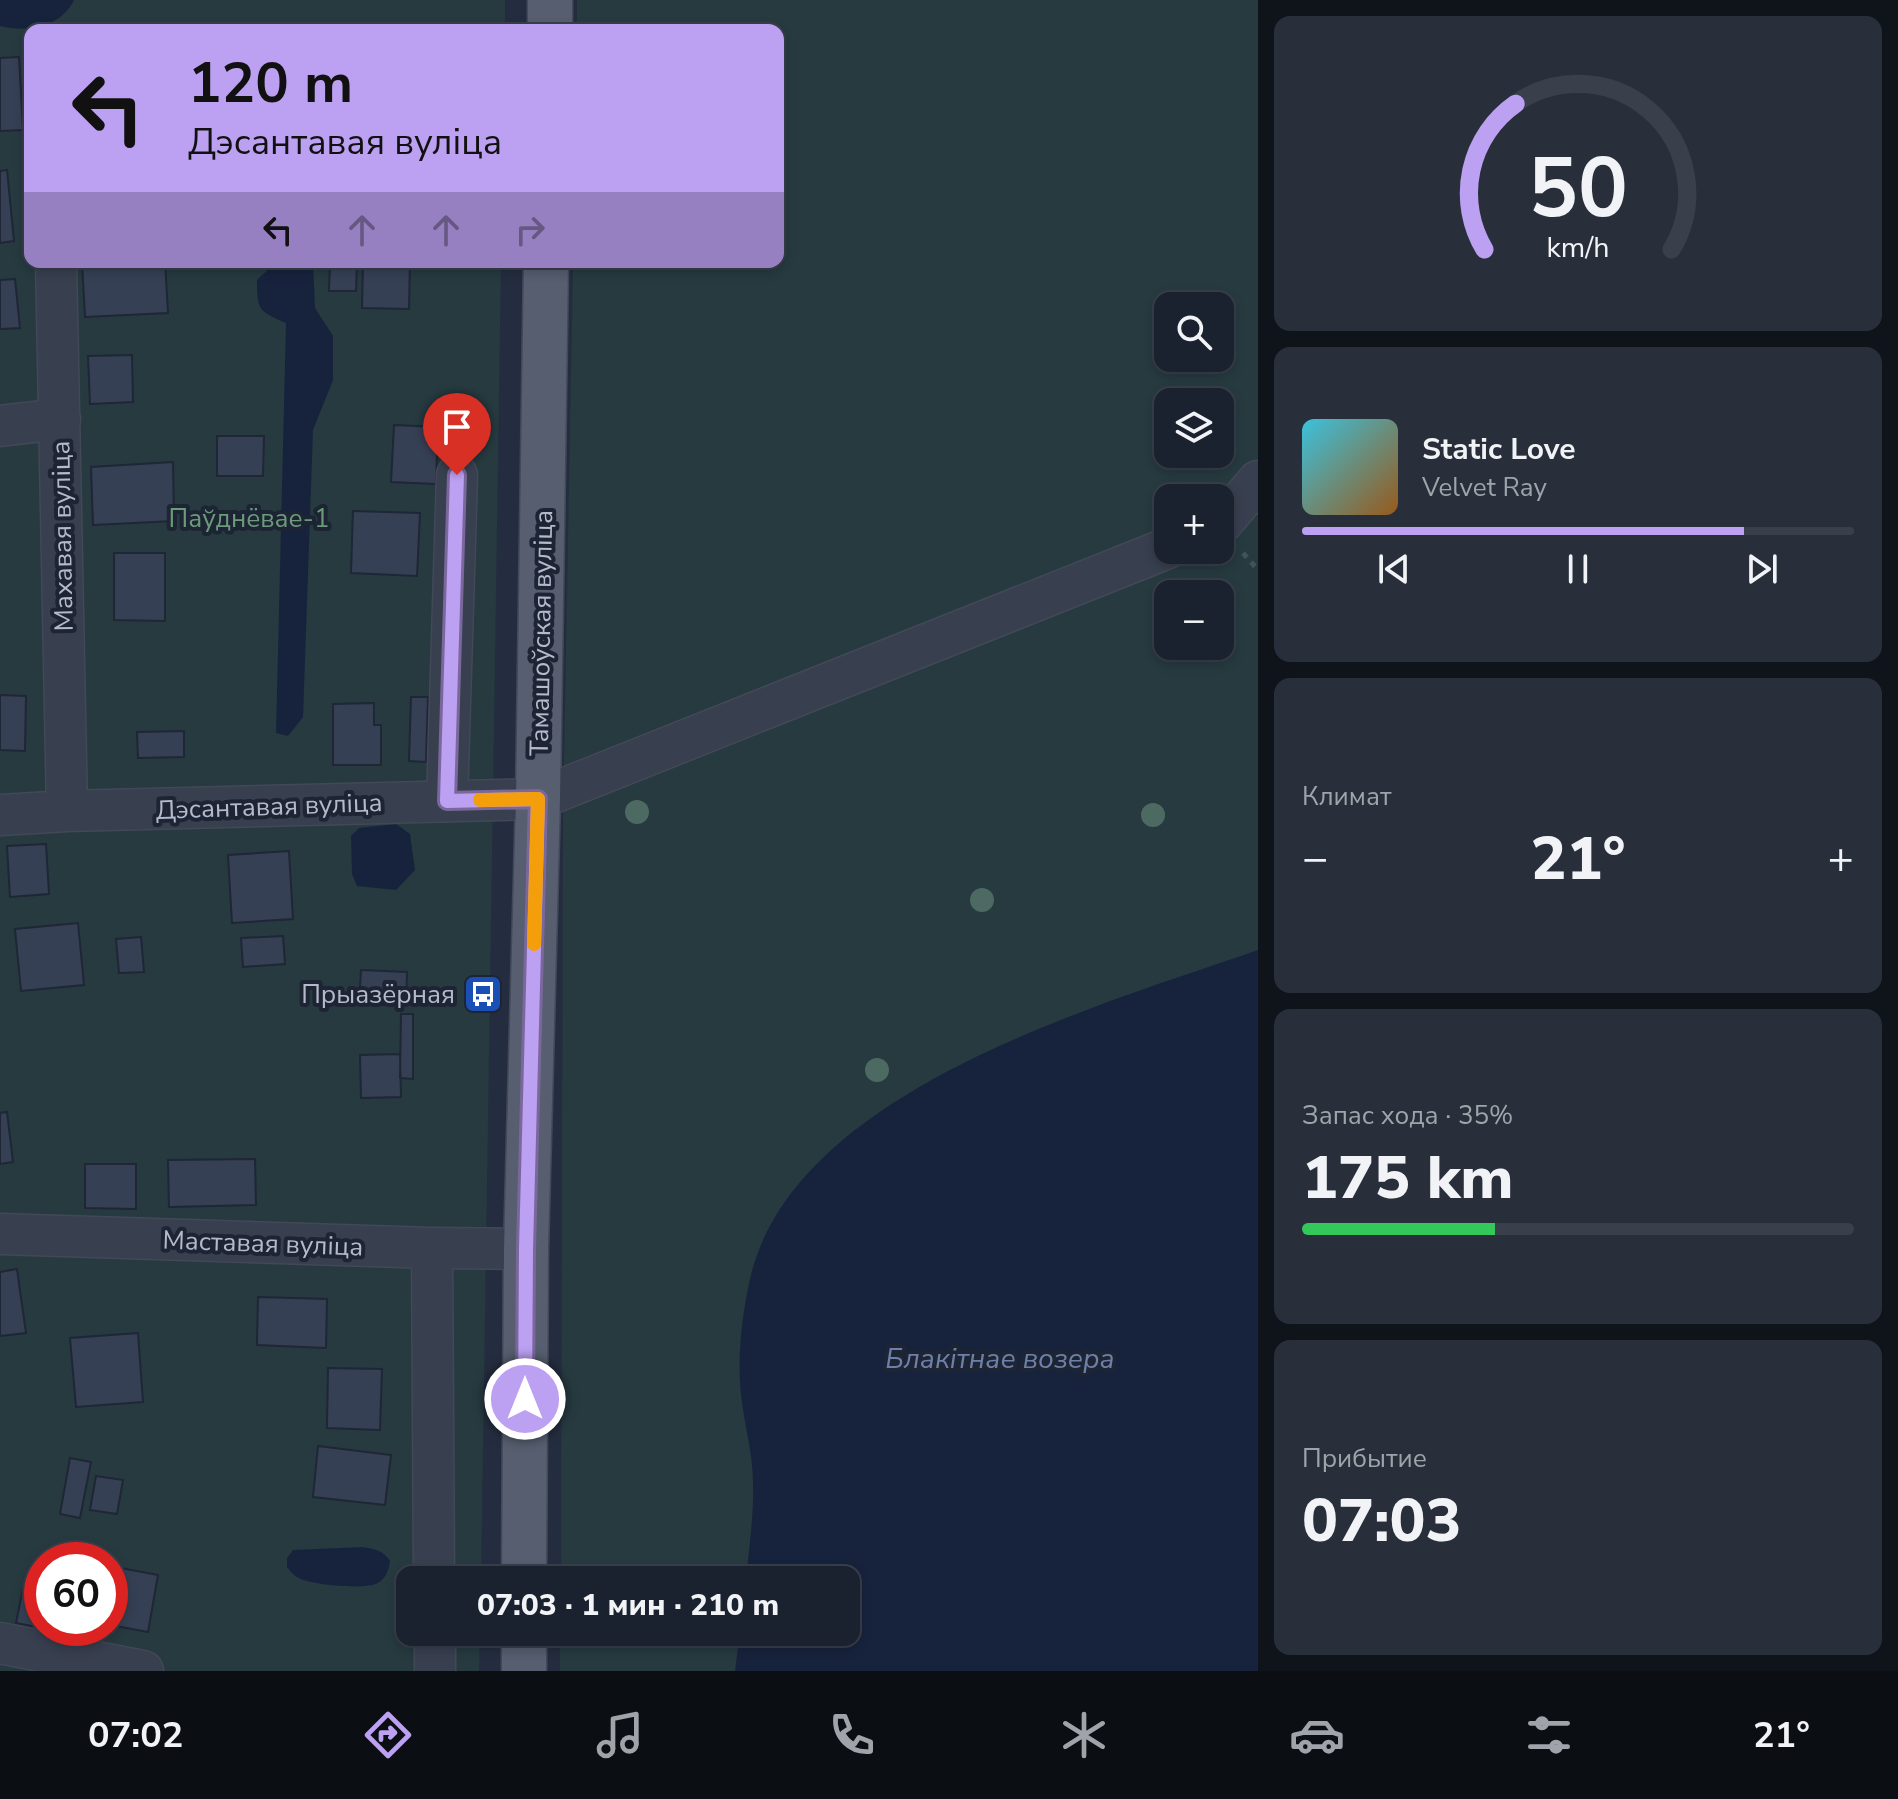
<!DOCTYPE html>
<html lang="ru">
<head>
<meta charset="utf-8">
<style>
  body { margin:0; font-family:"Nunito Sans",sans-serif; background:#282f3b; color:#f1f3f6; height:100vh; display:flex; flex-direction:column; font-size:30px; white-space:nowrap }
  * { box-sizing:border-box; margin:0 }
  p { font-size:26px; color:#a0a4aa }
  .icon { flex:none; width:44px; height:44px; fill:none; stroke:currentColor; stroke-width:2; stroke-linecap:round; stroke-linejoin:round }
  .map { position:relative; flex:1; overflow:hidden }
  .details { display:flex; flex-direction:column; gap:16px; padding:16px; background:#0f131a; width:640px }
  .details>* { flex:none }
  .guide { position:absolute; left:24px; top:24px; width:760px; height:244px; border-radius:16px; box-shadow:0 4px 12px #0003,0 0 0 2px #393f4b; background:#bca0f2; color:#111; overflow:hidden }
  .fabs { position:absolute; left:1154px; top:292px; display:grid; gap:16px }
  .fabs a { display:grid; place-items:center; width:80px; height:80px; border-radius:16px; background:#1b222f; box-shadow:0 4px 12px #0003,0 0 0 2px #393f4b; font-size:40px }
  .speed { position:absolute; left:24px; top:1542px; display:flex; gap:16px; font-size:40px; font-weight:700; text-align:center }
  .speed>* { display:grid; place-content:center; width:104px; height:104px; border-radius:50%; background:#1b222f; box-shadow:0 4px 12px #0003,0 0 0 2px #393f4b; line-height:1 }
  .speed .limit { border:12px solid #d22; background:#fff; color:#111 }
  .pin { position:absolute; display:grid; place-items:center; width:68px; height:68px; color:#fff; margin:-82px -34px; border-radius:50% 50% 50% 0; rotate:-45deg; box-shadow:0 0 8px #0007 }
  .pin .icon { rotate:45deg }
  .me { position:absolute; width:88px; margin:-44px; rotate:0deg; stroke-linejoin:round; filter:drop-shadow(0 0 6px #0008) }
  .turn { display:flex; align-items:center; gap:28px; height:168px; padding:0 32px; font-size:36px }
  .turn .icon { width:104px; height:104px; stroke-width:2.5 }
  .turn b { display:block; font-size:56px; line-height:68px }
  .lanes { display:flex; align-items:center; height:76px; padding:0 32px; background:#0003; justify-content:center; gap:40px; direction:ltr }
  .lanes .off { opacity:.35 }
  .big { font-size:60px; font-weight:800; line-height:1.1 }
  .details .tile { flex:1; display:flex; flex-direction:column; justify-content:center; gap:12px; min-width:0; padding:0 28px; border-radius:16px; background:#282f3b }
  .details .dial { align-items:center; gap:0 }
  .dial svg { height:208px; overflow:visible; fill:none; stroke:#393f4b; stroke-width:7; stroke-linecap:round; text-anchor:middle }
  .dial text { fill:#f1f3f6; stroke:none }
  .song { display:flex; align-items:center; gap:24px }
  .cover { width:96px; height:96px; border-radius:12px; background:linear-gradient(135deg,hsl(190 70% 55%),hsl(30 70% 35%)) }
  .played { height:8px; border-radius:4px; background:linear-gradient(90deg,#bca0f2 80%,#393f4b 80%) }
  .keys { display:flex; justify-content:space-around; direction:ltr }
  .heat { display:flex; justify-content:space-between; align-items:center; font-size:44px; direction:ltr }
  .charge { height:12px; border-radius:6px; background:linear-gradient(90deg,#34c759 35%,#393f4b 0) }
  .trip { position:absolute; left:396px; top:1566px; width:464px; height:80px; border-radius:16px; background:#1b222f; box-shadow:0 4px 12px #0003,0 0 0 2px #393f4b; font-weight:800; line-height:80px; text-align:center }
  .dock { display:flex; height:128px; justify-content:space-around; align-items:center; background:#0b0e13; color:#a0a4aa }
  .dock .icon { width:56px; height:56px }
  .dock .selected { color:#bca0f2 }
  .dock b { font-size:36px; color:#f1f3f6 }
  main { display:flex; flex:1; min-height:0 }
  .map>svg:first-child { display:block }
  .green { fill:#263a40; fill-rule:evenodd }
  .water { fill:#17233d }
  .building { fill:#364055; stroke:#1f2636; stroke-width:2 }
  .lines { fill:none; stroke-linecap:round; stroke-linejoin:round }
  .minor-casing { stroke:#424858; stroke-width:43 }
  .major-casing { stroke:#424858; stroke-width:47 }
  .path { stroke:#3f5358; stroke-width:5; stroke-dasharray:6 6; stroke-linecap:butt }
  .minor { stroke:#383f4f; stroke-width:40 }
  .major { stroke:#565e6f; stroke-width:44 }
  .tree { fill:#4c6a61 }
  .route-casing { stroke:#7a689d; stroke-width:20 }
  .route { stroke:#bca0f2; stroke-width:14 }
  .slow { stroke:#f59e0b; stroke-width:14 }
  .labels { text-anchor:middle; stroke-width:8; stroke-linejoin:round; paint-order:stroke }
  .park-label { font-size:26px; fill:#6c9b7c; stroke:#1d2434 }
  .street-label { font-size:26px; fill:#b5baca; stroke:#1d2434 }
  .poi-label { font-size:26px; fill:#b5baca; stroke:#1d2434; text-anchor:end }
  .water-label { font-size:28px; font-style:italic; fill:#6e80a9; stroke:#1d2434 }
</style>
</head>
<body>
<main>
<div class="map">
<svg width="1258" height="1671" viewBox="0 0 1258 1671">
  <rect width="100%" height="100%" fill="#242d3f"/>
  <path class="green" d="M 0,0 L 505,0 L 505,30 L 30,30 L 30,262 L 501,262 L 481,1580 L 410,1580 L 410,1632 L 480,1632 L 479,1671 L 0,1671 ZM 42,1560 L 110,1560 L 110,1628 L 42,1628 Z
    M 577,0 L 1258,0 L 1258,1671 L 560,1671 L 560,1632 L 846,1632 L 846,1580 L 561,1580 L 563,818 L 573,262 L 778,262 L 778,30 L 577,30 ZM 1168,306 L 1220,306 L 1220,358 L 1168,358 ZM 1168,402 L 1220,402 L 1220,454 L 1168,454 ZM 1168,498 L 1220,498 L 1220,550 L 1168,550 ZM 1168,594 L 1220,594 L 1220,646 L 1168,646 Z"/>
  <path class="water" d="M 0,0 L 74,0 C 61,27 28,33 0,26 Z
    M 276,262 L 313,262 L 315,308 L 333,336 L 333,380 L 313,430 L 303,717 L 288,736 L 276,733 L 286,323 C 259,311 257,311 257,280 Z
    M 396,824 L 410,834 L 415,870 L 396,890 L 357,886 L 352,874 L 351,836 L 359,828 Z
    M 1258,950 L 1258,1671 L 735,1671 L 740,1632 L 846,1632 L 846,1580 L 746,1580 C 749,1548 754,1515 753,1483 C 753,1453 744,1424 741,1394 C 737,1357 742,1315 750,1279 C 793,1090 1099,1006 1258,950 Z
    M 362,1547 C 375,1549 383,1550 390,1561 C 389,1570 386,1578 378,1583 C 365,1590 315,1585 301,1579 C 295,1577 291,1572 287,1567 L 287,1558 L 293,1550 Z"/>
  <path class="building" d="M 19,57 L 23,130 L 0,131 L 0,58 Z
    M 7,170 L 14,241 L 0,243 L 0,171 Z
    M 82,262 L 165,262 L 168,313 L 85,317 Z
    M 225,262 L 268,262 L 268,263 L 225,267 Z
    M 330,262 L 357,262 L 356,291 L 329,291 Z
    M 363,262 L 410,262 L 409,309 L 362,308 Z
    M 15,279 L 20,328 L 0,329 L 0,280 Z
    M 132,355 L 133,402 L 90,404 L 88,356 Z
    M 394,425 L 438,427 L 436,484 L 391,482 Z
    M 217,436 L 264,436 L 263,476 L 217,476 Z
    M 173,462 L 174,521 L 93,525 L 91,467 Z
    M 353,511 L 420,513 L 417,576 L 351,573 Z
    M 114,553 L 165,553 L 165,621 L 114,620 Z
    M 0,695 L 26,696 L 25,751 L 0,750 Z
    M 411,697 L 428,697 L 426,762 L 409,761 Z
    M 374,703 L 374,725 L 381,725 L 381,765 L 333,765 L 333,704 Z
    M 184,731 L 184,757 L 138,758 L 137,732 Z
    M 46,844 L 49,894 L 10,897 L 7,846 Z
    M 289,851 L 293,919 L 232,923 L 228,855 Z
    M 78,923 L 84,985 L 21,991 L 15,929 Z
    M 283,936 L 285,964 L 243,967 L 241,938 Z
    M 141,937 L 144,972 L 119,973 L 116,939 Z
    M 361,970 L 407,972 L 406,1006 L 359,1004 Z
    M 401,1014 L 413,1014 L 413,1079 L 400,1078 Z
    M 400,1054 L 401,1097 L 361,1098 L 360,1055 Z
    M 7,1112 L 13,1162 L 0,1164 L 0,1113 Z
    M 255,1159 L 256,1205 L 169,1207 L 168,1160 Z
    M 85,1164 L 136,1164 L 136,1209 L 85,1208 Z
    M 17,1269 L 26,1333 L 0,1336 L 0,1272 Z
    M 258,1297 L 327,1299 L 326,1348 L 257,1345 Z
    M 138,1333 L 143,1402 L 76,1407 L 70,1338 Z
    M 328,1368 L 382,1369 L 380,1430 L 327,1428 Z
    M 318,1446 L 391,1455 L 385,1505 L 313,1497 Z
    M 70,1458 L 91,1462 L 80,1518 L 60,1514 Z
    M 96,1476 L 123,1480 L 117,1514 L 90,1510 Z
    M 110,1566 L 158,1575 L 148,1632 L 110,1625 Z
    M 23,1588 L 42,1591 L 42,1628 L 16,1623 Z"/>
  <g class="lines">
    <defs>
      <path id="minor" d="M 56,262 L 67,811
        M 0,426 L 60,419
        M 1220,525 L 1258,481
        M 447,801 L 457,475
        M 0,815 L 67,811 L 538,799 L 1168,548
        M 0,1234 L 432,1248 L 526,1249
        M 432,1248 L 434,1580
        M 435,1632 L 435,1671
        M 0,1643 L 143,1671"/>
      <path id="major" d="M 550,30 L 550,0
        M 524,1580 L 526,1249 L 538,799 L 546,262
        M 524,1671 L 524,1632"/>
    </defs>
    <use href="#minor" class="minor-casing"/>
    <use href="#major" class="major-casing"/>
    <path class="path" d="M 1243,553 L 1258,570"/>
    <use href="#minor" class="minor"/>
    <use href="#major" class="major"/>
  </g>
  <g class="tree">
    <circle cx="637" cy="812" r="12"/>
    <circle cx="1153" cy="815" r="12"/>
    <circle cx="982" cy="900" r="12"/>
    <circle cx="877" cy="1070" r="12"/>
  </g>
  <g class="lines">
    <defs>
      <path id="route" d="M 457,475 L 447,801 L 538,799 L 526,1249 L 525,1399"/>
    </defs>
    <use href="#route" class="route-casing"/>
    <use href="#route" class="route"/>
    <path class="slow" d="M 480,800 L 538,799 L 534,944"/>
  </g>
  <defs>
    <symbol id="bus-square" viewBox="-11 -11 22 22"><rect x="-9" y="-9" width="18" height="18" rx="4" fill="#1a4fb4" stroke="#1d2434"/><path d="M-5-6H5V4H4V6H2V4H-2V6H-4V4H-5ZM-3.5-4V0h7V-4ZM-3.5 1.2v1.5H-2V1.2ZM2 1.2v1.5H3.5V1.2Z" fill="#fff"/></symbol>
  </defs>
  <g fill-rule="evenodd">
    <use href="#bus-square" x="461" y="972" width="44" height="44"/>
  </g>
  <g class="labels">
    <g class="park-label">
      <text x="249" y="527">Паўднёвае-1</text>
    </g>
    <g class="street-label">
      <text transform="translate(62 536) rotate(-91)" y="9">Махавая вуліца</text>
      <text transform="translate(541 633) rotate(-89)" y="9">Тамашоўская вуліца</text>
      <text transform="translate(269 806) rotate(-2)" y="9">Дэсантавая вуліца</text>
      <text transform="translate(263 1243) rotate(2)" y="9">Маставая вуліца</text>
    </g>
    <g class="poi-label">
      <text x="455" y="1003">Прыазёрная</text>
    </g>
    <g class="water-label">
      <text x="1000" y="1368">Блакітнае возера</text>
    </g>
  </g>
</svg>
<div class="fabs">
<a><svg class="icon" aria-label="search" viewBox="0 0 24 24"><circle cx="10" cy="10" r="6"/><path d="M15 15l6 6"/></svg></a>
<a><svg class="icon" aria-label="layers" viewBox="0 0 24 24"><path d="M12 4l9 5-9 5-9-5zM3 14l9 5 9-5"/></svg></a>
<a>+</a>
<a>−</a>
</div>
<div class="speed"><div class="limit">60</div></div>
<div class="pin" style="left:457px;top:475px;background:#d93025"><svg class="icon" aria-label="arrive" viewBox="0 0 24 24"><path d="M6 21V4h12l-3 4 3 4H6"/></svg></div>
<svg class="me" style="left:525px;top:1399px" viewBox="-20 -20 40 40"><circle r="17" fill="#bca0f2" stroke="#fff" stroke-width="3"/><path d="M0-11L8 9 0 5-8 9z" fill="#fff"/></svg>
<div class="trip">07:03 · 1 мин · 210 m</div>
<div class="guide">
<div class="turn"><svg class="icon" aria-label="left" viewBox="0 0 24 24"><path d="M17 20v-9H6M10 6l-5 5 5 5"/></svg><div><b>120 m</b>Дэсантавая вуліца</div></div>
<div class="lanes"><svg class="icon" aria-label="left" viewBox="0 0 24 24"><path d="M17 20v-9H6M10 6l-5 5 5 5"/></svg><svg class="icon off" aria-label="ahead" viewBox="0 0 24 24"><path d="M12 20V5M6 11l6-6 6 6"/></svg><svg class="icon off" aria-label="ahead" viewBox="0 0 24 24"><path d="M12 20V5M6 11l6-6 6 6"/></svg><svg class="icon off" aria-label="right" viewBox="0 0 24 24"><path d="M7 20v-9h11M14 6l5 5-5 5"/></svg></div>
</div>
</div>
<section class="details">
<div class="tile dial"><svg viewBox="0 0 100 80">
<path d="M14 69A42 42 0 1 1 86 69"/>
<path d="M14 69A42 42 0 0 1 26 13" stroke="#bca0f2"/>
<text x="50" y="56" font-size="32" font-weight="700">50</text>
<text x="50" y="72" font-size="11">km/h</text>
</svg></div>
<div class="tile">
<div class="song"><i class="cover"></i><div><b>Static Love</b><p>Velvet Ray</p></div></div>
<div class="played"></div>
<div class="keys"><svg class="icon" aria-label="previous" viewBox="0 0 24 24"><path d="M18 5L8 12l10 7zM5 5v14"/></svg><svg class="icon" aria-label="pause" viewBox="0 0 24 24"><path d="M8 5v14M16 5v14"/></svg><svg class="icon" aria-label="next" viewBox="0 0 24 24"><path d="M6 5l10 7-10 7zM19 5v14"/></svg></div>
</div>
<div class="tile"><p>Климат</p>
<div class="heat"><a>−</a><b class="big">21°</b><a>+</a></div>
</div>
<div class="tile"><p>Запас хода · 35%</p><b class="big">175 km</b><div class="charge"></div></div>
<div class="tile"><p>Прибытие</p><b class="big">07:03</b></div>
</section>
</main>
<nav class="dock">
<b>07:02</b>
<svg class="icon selected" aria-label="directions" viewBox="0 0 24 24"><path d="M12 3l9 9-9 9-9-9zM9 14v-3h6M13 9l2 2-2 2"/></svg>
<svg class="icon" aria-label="music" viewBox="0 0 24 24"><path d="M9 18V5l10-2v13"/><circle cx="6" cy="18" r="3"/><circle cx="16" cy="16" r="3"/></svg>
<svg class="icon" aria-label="phone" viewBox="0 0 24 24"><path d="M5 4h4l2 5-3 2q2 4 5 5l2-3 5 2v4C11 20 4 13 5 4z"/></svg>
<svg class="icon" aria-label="climate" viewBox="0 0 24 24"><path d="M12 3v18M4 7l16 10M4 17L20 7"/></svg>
<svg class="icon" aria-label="car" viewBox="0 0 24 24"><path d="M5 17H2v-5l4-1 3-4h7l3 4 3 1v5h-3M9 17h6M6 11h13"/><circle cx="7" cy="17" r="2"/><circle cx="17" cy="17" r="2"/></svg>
<svg class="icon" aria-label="filters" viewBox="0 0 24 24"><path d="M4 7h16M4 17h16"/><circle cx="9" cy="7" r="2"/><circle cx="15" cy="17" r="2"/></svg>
<b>21°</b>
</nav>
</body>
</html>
